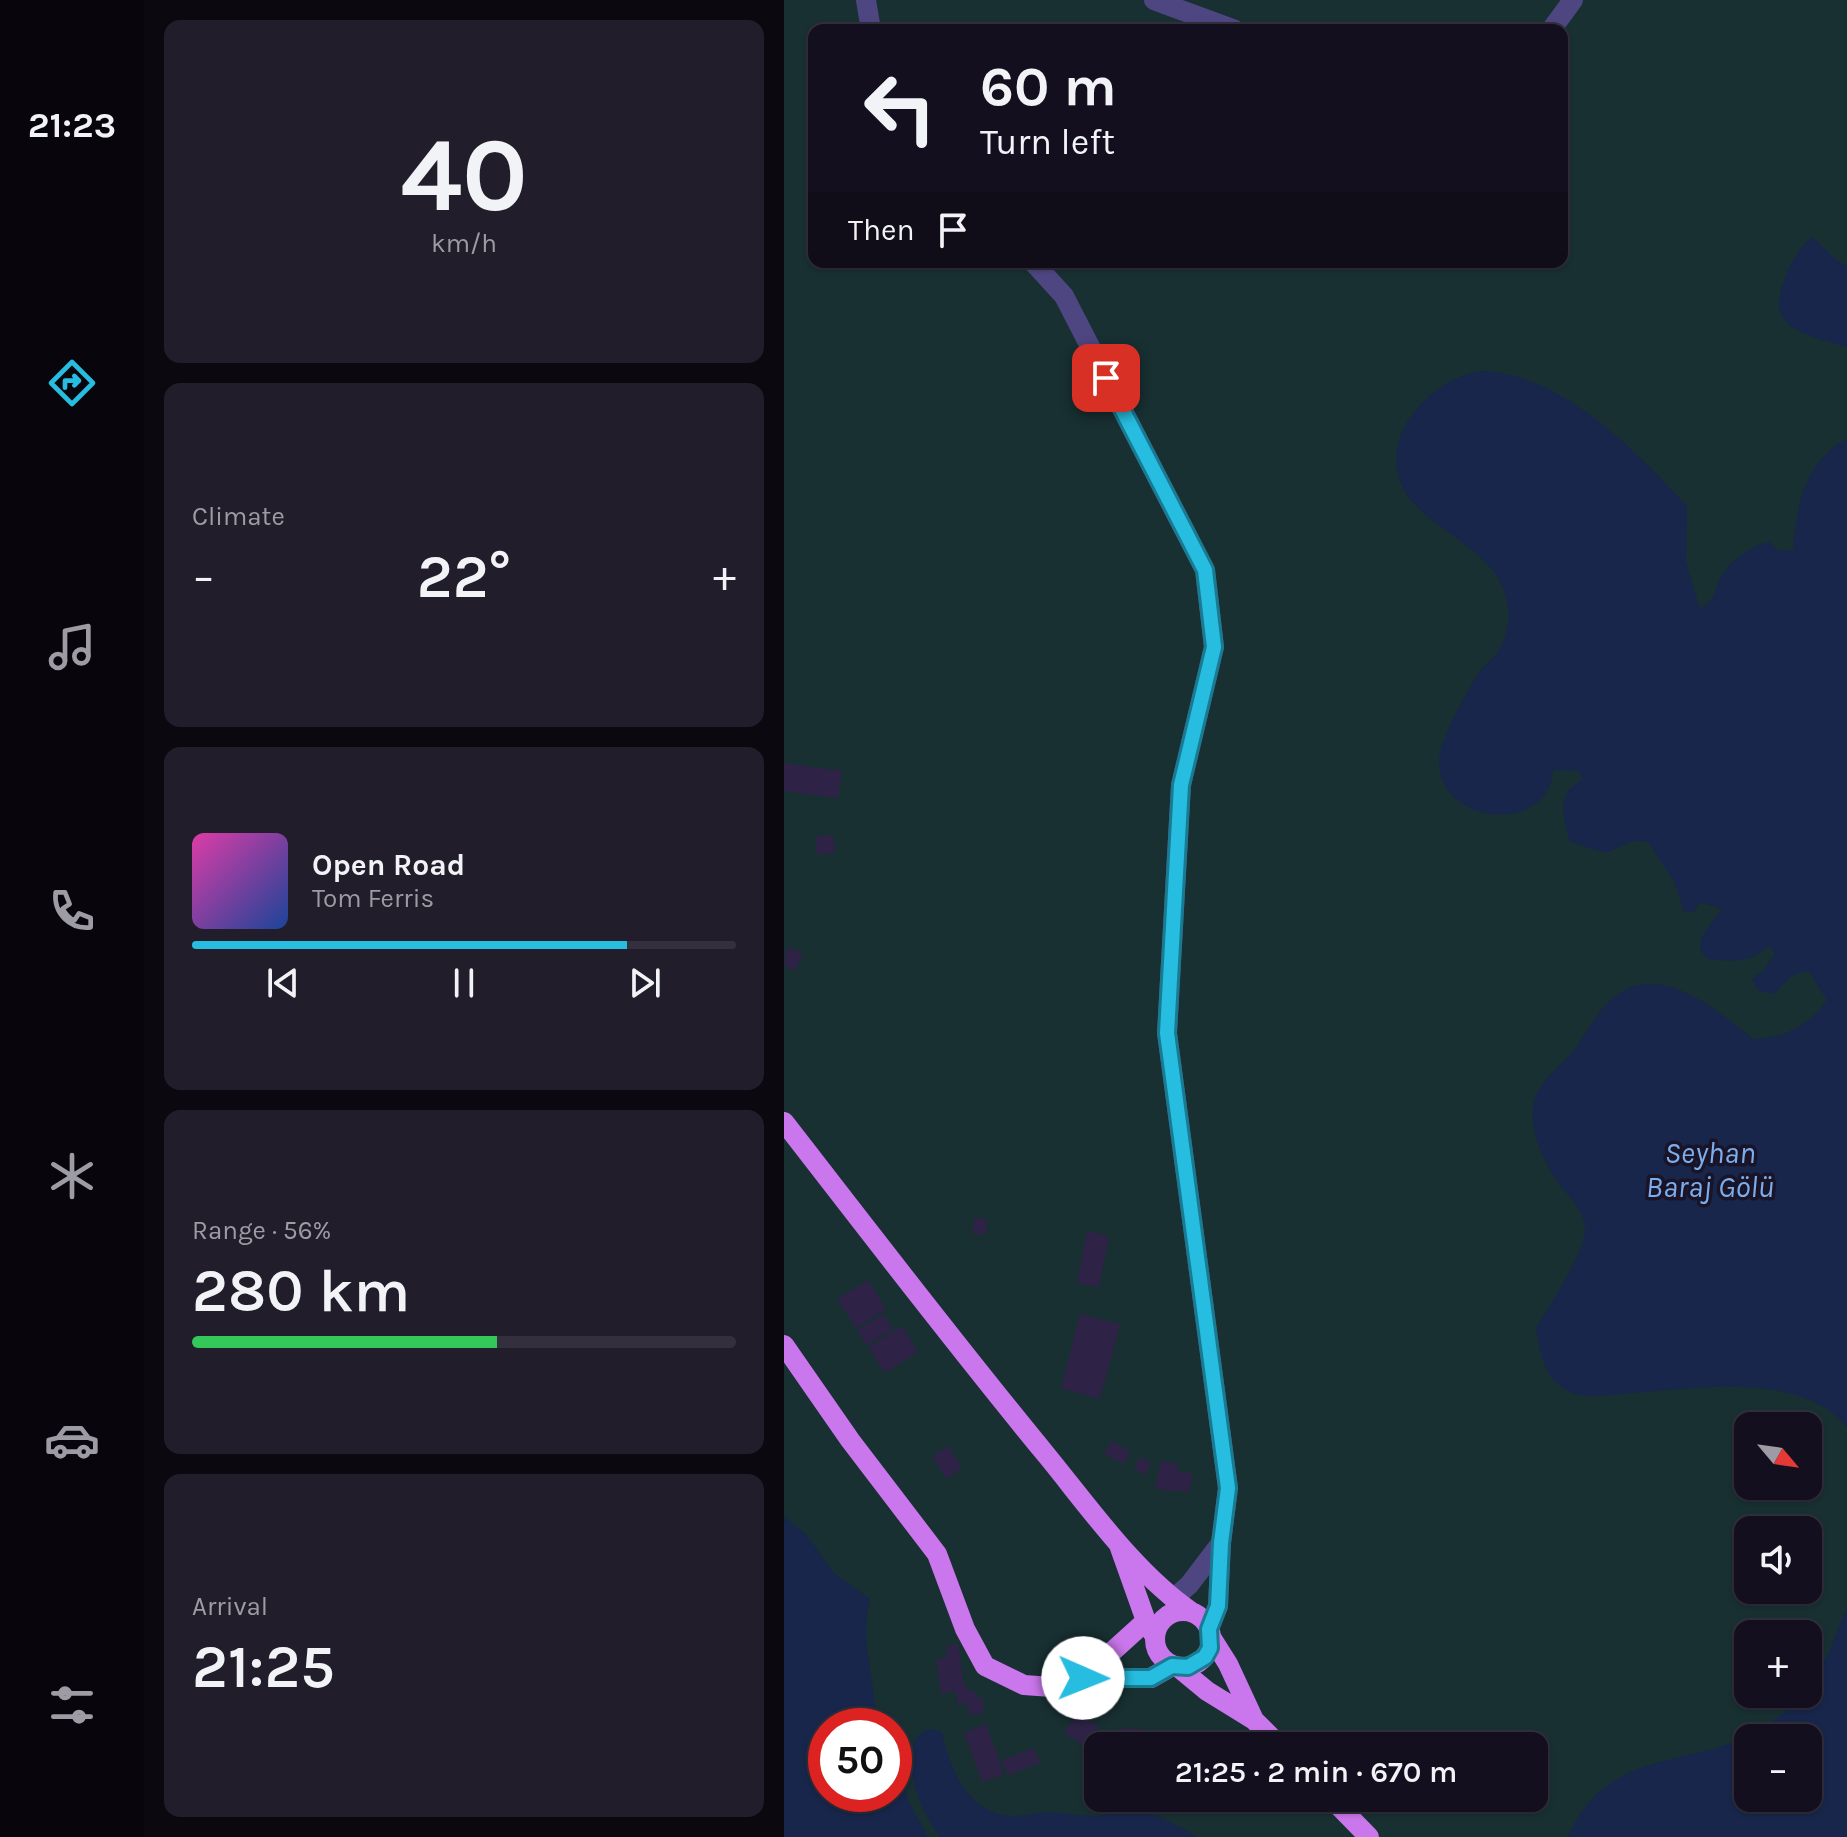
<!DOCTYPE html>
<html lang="en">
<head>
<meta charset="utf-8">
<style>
  body { margin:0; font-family:Karla,sans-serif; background:#211d2b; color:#f1f3f6; height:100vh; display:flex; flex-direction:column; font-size:30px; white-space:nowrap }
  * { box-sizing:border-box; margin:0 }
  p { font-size:26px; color:#9d9ca4 }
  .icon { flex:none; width:44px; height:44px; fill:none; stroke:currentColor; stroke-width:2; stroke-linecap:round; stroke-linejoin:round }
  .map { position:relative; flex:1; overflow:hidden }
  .drawer { display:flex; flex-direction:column; gap:20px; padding:20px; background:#0b0810; width:640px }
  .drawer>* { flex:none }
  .banner { position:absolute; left:24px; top:24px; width:760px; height:244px; border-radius:16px; box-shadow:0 2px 6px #0004,0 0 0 2px #332f3c; background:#140f1e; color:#f1f3f6; overflow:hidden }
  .needle { width:52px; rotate:119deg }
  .buttons { position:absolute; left:950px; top:1412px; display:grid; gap:16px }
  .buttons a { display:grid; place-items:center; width:88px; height:88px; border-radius:16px; background:#140f1e; box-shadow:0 2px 6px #0004,0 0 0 2px #332f3c; font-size:40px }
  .speed { position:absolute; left:24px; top:1708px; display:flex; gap:16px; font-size:40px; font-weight:700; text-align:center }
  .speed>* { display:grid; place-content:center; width:104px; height:104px; border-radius:50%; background:#140f1e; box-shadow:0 2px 6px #0004,0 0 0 2px #332f3c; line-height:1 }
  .speed .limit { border:12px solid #d22; background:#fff; color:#111 }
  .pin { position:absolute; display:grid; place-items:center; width:68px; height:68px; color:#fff; margin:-34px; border-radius:16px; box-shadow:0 4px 12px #0006 }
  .me { position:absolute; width:88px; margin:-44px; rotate:91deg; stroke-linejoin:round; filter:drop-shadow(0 0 6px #0008) }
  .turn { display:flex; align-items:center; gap:28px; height:168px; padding:0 40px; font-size:36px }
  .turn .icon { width:104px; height:104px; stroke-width:2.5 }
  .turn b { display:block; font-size:56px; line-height:68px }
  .then { display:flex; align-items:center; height:76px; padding:0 40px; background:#0003; gap:16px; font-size:30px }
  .big { font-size:60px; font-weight:600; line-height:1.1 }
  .drawer .widget { flex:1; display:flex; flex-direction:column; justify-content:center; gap:12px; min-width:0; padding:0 28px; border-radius:16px; background:#211d2b }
  .drawer .dial { align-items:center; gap:0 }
  .dial b { font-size:104px; line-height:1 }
  .song { display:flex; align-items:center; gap:24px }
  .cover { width:96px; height:96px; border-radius:12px; background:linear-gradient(135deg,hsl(320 70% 55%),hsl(220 70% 35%)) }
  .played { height:8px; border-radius:4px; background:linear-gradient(90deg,#26bde0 80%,#332f3c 80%) }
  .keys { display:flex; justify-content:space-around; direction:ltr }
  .heat { display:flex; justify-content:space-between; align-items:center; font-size:44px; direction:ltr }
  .charge { height:12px; border-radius:6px; background:linear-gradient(90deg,#34c759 56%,#332f3c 0) }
  .trip { position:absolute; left:300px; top:1732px; width:464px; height:80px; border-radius:16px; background:#140f1e; box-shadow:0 2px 6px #0004,0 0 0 2px #332f3c; font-weight:600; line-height:80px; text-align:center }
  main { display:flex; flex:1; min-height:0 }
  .menu { display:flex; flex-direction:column; width:144px; justify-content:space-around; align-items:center; background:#08060c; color:#9d9ca4 }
  .menu .icon { width:56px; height:56px }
  .menu .selected { color:#26bde0 }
  .menu b { font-size:36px; color:#f1f3f6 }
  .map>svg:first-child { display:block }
  .green { fill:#183032; fill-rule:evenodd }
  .water { fill:#17264a; fill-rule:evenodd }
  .building { fill:#2e2347 }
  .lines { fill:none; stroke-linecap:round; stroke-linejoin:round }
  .minor { stroke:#4e4681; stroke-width:20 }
  .major { stroke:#ca76ec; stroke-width:20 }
  .route-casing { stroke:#197b92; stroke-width:20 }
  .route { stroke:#26bde0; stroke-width:14 }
  .labels { text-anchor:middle; stroke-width:7; stroke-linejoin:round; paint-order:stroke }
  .water-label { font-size:30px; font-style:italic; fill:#7caeed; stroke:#1a1428 }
</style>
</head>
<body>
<main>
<nav class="menu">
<b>21:23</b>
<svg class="icon selected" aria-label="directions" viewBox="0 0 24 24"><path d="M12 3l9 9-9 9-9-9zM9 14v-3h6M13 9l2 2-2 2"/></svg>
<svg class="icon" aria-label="music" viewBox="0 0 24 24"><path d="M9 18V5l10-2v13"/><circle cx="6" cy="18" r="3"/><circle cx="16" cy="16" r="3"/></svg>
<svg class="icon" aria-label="phone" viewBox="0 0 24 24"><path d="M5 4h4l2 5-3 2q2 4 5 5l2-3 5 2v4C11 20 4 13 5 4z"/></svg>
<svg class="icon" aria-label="climate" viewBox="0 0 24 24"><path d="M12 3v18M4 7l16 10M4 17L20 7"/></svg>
<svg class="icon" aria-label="car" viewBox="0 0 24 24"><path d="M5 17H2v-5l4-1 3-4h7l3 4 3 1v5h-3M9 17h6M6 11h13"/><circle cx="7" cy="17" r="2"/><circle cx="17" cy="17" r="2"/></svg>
<svg class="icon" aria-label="filters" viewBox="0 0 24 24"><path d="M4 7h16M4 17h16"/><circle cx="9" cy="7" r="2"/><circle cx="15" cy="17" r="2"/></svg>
</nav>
<section class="drawer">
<div class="widget dial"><b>40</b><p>km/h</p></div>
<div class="widget"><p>Climate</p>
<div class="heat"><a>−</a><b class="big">22°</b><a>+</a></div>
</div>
<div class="widget">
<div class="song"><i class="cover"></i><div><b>Open Road</b><p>Tom Ferris</p></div></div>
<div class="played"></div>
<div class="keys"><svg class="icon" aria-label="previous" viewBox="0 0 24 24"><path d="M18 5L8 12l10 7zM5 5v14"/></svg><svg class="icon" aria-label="pause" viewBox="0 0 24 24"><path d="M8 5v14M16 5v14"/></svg><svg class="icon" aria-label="next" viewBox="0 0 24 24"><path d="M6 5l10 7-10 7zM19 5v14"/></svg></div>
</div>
<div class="widget"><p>Range · 56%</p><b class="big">280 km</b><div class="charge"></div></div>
<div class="widget"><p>Arrival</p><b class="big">21:25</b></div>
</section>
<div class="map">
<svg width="1063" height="1837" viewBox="0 0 1063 1837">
  <rect width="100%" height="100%" fill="#1a1428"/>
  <path class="green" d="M 0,0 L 1063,0 L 1063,1837 L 0,1837 ZM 30,30 L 778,30 L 778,262 L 30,262 ZM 964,1426 L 1024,1426 L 1024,1486 L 964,1486 ZM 964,1530 L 1024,1530 L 1024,1590 L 964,1590 ZM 964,1634 L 1024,1634 L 1024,1694 L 964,1694 ZM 42,1726 L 110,1726 L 110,1794 L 42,1794 ZM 964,1738 L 1024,1738 L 1024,1798 L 964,1798 ZM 314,1746 L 750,1746 L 750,1798 L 314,1798 Z"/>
  <path class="water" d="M 1029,237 L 1050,258 L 1063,267 L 1063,348 C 1029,334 981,334 999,284 C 1006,265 1012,250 1029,237 Z
    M 697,371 C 777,373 852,451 903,506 L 902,562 L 916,609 C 933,598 928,595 936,579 C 945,561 967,545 986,542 L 994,550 L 1009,550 C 1012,507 1021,460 1063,439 L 1063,1428 C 1019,1369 903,1389 839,1394 C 819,1395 797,1400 779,1388 C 759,1375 756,1350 752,1328 C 765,1306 800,1254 801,1230 C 801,1209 782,1195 771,1178 C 761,1162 751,1142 749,1122 C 745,1088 769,1074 789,1051 C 801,1037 808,1019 821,1006 C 868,954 928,1006 969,1039 C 1000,1038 1025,1026 1043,1000 L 1025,972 C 1004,971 1003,986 988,994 L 974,990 L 968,979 L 980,970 L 991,954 L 985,946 C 966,963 948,962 924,959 C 904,943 928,925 938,909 L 915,902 L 912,910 L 905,913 L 900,911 L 890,881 L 864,842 L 848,841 L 822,853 L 786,842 C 782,829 775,806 783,793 C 786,788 794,783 798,779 L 795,771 L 769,770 C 765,834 660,826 655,766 C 653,741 682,694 695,672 C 700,665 707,661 712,654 C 724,638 727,616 722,597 C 706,535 614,527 612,460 C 612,444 618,428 628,415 C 646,392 668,376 697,371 Z
    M 0,1517 L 21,1533 L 50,1573 L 86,1599 C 78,1631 85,1657 89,1689 C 91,1704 90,1714 99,1726 L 42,1726 L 42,1794 L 110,1794 L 110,1750 L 124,1800 L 144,1837 L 0,1837 Z
    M 1063,1607 L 1063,1837 L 784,1837 C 817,1760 881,1765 948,1743 C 975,1734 999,1716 1018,1694 L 1024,1694 L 1024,1687 L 1044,1655 ZM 1024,1738 L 1024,1798 L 964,1798 L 964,1738 Z
    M 143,1729 L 158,1732 C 165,1767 184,1814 227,1816 C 239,1817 251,1812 264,1812 C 278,1812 292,1816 307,1816 C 321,1817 336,1810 350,1811 C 366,1811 399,1827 412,1837 L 156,1837 C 136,1811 120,1771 131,1739 Z"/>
  <path class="building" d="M 0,763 L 58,771 L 54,798 L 0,791 Z
    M 49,835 L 51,852 L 33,855 L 31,837 Z
    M 3,947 L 19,953 L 11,971 L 0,966 Z
    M 190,1218 L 203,1219 L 202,1234 L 189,1234 Z
    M 303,1231 L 325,1236 L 315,1287 L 293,1283 Z
    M 84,1280 L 102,1309 L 72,1328 L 53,1299 Z
    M 99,1314 L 109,1329 L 82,1345 L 73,1330 Z
    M 296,1314 L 336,1324 L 316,1399 L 277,1388 Z
    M 118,1326 L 134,1352 L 101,1373 L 84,1347 Z
    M 327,1441 L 346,1451 L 340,1464 L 320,1454 Z
    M 164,1446 L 178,1468 L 162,1479 L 148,1456 Z
    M 356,1457 L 367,1463 L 361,1475 L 350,1469 Z
    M 377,1461 L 394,1464 L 393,1471 L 409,1474 L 405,1492 L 371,1489 Z
    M 174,1644 L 180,1686 L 183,1685 L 185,1692 L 192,1691 L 193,1698 L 198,1697 L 200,1713 L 185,1715 L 183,1704 L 174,1705 L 172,1691 L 157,1694 L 152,1659 L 163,1657 L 162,1646 Z
    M 294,1713 L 315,1727 L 301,1747 L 280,1732 Z
    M 202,1724 L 220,1774 L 198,1782 L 180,1733 Z
    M 339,1727 L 398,1734 L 397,1746 L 337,1746 Z
    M 250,1748 L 256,1763 L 224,1775 L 218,1760 Z"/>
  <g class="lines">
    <path class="minor" d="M 82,0 L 87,30
      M 370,0 L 451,30
      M 767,30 L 789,0
      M 249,262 L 280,296 L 421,570 L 430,647 L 397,785 L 383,1033 L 444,1488 L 437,1543 L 434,1606 L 425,1629
      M 389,1599 L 405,1585 L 437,1543"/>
    <path class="major" d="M 0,1122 C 87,1234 174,1348 264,1457 C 308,1511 352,1574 409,1613
      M 0,1345 L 66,1440 L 153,1554 L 181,1629 L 201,1666 L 240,1685 L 268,1687 L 299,1678 L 367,1678 L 388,1666
      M 336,1548 L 362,1621 L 370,1635
      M371 1639a28 28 0 1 1 56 0a28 28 0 1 1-56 0Z
      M 427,1637 L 444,1664 L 470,1720
      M 394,1667 L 423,1691 L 470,1720 L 496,1746
      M 299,1678 L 362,1621
      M 547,1798 L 585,1837"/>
  </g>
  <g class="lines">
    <defs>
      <path id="route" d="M 299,1678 L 367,1678 L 388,1666 L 404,1667 L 421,1657 L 426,1648 L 425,1629 L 434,1606 L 437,1543 L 444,1488 L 383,1033 L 397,785 L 430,647 L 421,570 L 322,378"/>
    </defs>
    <use href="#route" class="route-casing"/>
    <use href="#route" class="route"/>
  </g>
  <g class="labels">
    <g class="water-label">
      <text x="926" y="1163">Seyhan<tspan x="926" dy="34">Baraj Gölü</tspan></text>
    </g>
  </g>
</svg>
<div class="buttons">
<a><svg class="needle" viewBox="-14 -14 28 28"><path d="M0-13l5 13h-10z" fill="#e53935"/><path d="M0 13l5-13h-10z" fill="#9d9ca4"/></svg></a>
<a><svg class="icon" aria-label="sound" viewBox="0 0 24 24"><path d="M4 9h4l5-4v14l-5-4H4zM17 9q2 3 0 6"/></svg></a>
<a>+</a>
<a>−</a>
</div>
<div class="speed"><div class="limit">50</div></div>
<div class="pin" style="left:322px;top:378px;background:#d93025"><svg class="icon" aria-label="arrive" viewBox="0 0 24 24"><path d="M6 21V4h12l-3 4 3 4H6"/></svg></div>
<svg class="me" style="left:299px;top:1678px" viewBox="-20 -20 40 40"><circle r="19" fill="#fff"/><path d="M0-13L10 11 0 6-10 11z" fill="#26bde0"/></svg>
<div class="trip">21:25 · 2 min · 670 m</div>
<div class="banner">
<div class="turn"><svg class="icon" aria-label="left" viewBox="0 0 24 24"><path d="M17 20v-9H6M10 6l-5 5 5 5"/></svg><div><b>60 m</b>Turn left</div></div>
<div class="then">Then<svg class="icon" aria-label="arrive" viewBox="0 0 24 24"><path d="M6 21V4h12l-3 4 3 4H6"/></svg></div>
</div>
</div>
</main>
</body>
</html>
